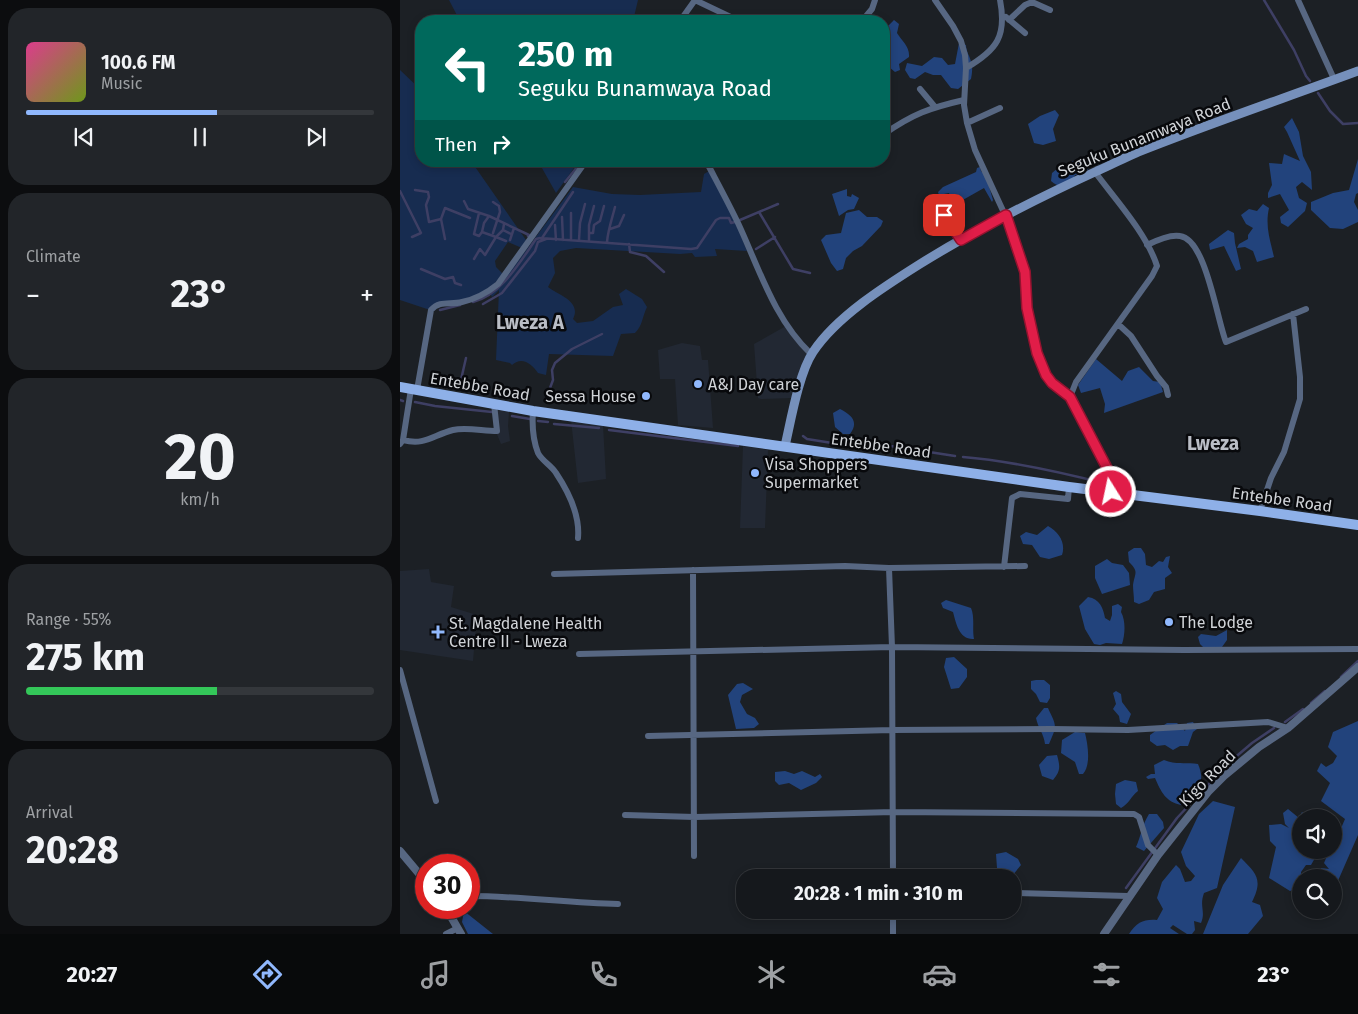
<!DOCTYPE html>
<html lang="en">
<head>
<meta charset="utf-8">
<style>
  body { margin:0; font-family:"Fira Sans",sans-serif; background:#222529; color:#f1f3f6; height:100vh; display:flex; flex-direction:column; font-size:19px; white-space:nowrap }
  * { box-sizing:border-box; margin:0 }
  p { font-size:16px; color:#9da0a3 }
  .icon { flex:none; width:28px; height:28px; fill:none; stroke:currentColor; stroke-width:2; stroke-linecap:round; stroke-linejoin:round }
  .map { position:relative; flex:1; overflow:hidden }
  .sheet { display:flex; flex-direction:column; gap:8px; padding:8px; background:#0c0d0f; width:400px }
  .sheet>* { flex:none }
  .banner { position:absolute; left:15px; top:15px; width:475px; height:152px; border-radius:20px; box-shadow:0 2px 8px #0003,0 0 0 1px #34373b; background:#00695c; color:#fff; overflow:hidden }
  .fabs { position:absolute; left:892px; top:809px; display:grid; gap:10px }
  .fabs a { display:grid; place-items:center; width:50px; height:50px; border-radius:50%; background:#15181c; box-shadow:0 2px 8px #0003,0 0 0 1px #34373b; font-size:25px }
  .speed { position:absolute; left:15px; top:854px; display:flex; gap:10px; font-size:25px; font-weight:700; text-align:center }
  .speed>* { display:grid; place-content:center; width:65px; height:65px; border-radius:50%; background:#15181c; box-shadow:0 2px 8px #0003,0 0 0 1px #34373b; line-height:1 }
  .speed .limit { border:8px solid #d22; background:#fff; color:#111 }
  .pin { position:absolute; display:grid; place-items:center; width:42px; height:42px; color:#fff; margin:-21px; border-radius:10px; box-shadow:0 2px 8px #0006 }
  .me { position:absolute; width:55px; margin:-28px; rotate:350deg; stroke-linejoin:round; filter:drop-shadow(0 0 4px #0008) }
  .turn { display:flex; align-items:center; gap:18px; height:105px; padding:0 20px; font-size:22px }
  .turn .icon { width:65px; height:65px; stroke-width:2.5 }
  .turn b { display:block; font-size:35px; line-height:42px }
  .then { display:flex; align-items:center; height:48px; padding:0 20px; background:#0003; gap:10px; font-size:19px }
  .big { font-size:38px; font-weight:700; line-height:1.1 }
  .sheet .widget { flex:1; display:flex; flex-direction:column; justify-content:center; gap:8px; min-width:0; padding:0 18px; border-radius:20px; background:#222529 }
  .sheet .dial { align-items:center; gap:0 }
  .dial b { font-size:65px; line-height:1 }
  .song { display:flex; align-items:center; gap:15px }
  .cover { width:60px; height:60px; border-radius:8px; background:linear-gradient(135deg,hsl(330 70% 55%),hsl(80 70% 35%)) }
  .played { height:5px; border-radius:2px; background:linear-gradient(90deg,#90b8fd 55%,#34373b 55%) }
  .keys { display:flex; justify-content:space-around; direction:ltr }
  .heat { display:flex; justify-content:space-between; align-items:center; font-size:28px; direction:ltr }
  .charge { height:8px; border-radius:4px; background:linear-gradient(90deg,#34c759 55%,#34373b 0) }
  .trip { position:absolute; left:336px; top:869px; width:285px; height:50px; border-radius:20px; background:#15181c; box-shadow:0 2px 8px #0003,0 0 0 1px #34373b; font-weight:700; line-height:50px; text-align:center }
  .dock { display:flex; height:80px; justify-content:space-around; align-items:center; background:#080a0b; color:#9da0a3 }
  .dock .icon { width:35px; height:35px }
  .dock .on { color:#90b8fd }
  .dock b { font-size:22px; color:#f1f3f6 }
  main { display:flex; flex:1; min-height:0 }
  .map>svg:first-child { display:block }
  .built { fill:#222833 }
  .green { fill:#172c50 }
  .forest { fill:#22437c }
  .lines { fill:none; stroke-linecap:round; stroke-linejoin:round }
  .stream { stroke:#3e3f64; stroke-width:2.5 }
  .minor { stroke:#576782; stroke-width:6 }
  .tertiary { stroke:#576782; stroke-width:8 }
  .secondary { stroke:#7690bb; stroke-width:9 }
  .primary { stroke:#8eb0e8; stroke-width:10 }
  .route-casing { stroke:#92132f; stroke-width:12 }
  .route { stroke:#e11d48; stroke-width:9 }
  .poi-dot { fill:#90b8fd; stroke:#08090c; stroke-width:2 }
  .labels { text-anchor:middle; stroke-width:5; stroke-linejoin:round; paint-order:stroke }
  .street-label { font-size:16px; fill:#d0d3d7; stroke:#08090c }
  .poi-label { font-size:16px; fill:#d0d3d7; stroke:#08090c; text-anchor:start }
  .quarter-label { font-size:19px; font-weight:bold; fill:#babec6; stroke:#08090c }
</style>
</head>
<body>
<main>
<section class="sheet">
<div class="widget">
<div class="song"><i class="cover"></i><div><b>100.6 FM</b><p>Music</p></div></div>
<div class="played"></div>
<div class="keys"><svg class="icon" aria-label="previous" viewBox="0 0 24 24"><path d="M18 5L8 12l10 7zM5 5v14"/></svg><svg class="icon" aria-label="pause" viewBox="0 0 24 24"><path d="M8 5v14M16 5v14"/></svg><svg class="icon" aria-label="next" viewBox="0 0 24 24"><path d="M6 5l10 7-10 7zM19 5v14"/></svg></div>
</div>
<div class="widget"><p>Climate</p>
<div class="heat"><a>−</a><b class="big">23°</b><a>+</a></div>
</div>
<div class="widget dial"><b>20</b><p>km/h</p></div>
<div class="widget"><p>Range · 55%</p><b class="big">275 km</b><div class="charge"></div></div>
<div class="widget"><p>Arrival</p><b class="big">20:28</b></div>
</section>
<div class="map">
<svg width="958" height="934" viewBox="0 0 958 934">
  <rect width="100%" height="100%" fill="#1c2025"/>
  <path class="built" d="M 386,326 L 391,336 L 406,351 L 406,355 L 392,398 L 361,399 L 358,398 L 354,344 Z
    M 282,343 L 300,346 L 302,360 L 308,360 L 313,428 L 278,425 L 275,379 L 260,379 L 258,350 Z
    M 97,410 L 109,412 L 108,426 L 110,441 L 101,444 L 96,432 Z
    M 171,420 L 203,425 L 206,479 L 178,483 Z
    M 343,446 L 368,450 L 365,528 L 340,528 Z
    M 29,569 L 31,582 L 54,586 L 51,607 L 77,615 L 73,661 L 0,650 L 0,571 Z"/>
  <path class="green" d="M 49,0 L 238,0 L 233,21 L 60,21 Z
    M 0,70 L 21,90 L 21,161 L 71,161 L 126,240 L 122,248 L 108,242 L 95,261 L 96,267 L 103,274 L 93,285 L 77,295 L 30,310 L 0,300 Z
    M 138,161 L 179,161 L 156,193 Z
    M 309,171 L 334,218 L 347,251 L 315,249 L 317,256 L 295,257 L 292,253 L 280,254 L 176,248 L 160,251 L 153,258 L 155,273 L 148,287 C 158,295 182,301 173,319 L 177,323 L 193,321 L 213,307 L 223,305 L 219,294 L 226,289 L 242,299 L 247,307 C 242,317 243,325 235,333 L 221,334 L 213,356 L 149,354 L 146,375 L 138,373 C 132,364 122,356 112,365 L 110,363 L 96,360 L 99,290 L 92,297 L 90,293 L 106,277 L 173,187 L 212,194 L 240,195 L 301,192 L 304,174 Z"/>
  <path class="forest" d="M 494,20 L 499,24 L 497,33 C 502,41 510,47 509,57 L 499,64 L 500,70 L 495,72 L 489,67 L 489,59 L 484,57 L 484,35 L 487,35 L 488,26 Z
    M 559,43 L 566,45 C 566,52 570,56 571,62 C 573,67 572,74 571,79 L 558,89 L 551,88 L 541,75 L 533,75 L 525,72 L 515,79 L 510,78 L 505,70 L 507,63 L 522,66 L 534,57 L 542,58 L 548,65 L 555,64 Z
    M 655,110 L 659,115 L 653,129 L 656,141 L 643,145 L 634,143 L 628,124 L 640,116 Z
    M 892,118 L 899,132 L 903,156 L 911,172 L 912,190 L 902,182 L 896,187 L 899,198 L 907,203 L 905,211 L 888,227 L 881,223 L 880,217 L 889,210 L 880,194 L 868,198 L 868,193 L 872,185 L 869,163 L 882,164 L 884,154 L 900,161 L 887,132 L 884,127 Z
    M 680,158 L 687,160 L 689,168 L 684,173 L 675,175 L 671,185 C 664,188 656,186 651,181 L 652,173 L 658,168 Z
    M 958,159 L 958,193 L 956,194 L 954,202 L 958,210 L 958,222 L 943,229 L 930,228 L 911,210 L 911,202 L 933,193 L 949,190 Z
    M 580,167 L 581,171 L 586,176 L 593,200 L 592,202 L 584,188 L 561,201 L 558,197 L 550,196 L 549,193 L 539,195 L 538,192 L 543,187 L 576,172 L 577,168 Z
    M 447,189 L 447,196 L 451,197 L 452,194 L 459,198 L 454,209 L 448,210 L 439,216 L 432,194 Z
    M 863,204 L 869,208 C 865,226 870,240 874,257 L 857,262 L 853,251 L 845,247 L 837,248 L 839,244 L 848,239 L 848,235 L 853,228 L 846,224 L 841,215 L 849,209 L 857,211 Z
    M 459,210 L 467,217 L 477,217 L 483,221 L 481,226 L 462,246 L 453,251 L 446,258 L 443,269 L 437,271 L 431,263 L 421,240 L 426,235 L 441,233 L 446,213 Z
    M 828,230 L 834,233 L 835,243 L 841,269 L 836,271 L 824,246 L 810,250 L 809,244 Z
    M 696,359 L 722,381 L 728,371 L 739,367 L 753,381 L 760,382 L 763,392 L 704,413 L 705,404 L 700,388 L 681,393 L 678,385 Z
    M 440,409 C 452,415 459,422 450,434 L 443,434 L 435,427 L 433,413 Z
    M 648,526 C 659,532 666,543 662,555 L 649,559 L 640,557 L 632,545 L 623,544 L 620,536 L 626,532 L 637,535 Z
    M 734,548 L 741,548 L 745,554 L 746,565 L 752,567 L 759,561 L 763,562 L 766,557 L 770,556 L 768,567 L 772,573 L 765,578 L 765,589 L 754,592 L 749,600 L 739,604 L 734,602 C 734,596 733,590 733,585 C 735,572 739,572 729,562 L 728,552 Z
    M 707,559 L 712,563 L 723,565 L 729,573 L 730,585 L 702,594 L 695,578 L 695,566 Z
    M 688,597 C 700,599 703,608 705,618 L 710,621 L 712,615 L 712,606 L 718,604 L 722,607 L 721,612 C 726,621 725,635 722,644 L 706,643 L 700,645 L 694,644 L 685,629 L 679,606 Z
    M 546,600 L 571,608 C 575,617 572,629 574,639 C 559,640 556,623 553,612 L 543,608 L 541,603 Z
    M 827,630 L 827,640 L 822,647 L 804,648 L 800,644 L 798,637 L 801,634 L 816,636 Z
    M 554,657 L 567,669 L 567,677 L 559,688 L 551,689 L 544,667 L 546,658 Z
    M 636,680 L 644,680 L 650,685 L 650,698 L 647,703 L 640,702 L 636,694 L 631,689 L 631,681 Z
    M 343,683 L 353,689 L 342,695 L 340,702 L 347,714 L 355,718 L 359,724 L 354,728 L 336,729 L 328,695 L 337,684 Z
    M 716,691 L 721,694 L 722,702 L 731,714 L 727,724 L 720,722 L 719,716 L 713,709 L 716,704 L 713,693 Z
    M 644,708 L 648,708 C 656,726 658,724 649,744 L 645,744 C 644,734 638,728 636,718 Z
    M 958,721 L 958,835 L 937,883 L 934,882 L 934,878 L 922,877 L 921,868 L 929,869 L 924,863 L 927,856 L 919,851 L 911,865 L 906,865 L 901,872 L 901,887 L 890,891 L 869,878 L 876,847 L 870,841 L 869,825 L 881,824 L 889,828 L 885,824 L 883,813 L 888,809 L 899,818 L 902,812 L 906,815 L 908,813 L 915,817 L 901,818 L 901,850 L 934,850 L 934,839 L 939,833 L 945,819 L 921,801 L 930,783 L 917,771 L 921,763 L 926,767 L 933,763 L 937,756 L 928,747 L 933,732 Z
    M 793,722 L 797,729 L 793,732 L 788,746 L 780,746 L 773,750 L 765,745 L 757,746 L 750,741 L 750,735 L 767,723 L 777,723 L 785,731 L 787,723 Z
    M 675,732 L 685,733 C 688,745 691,765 683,774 L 679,774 L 675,762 L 661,753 L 662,740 Z
    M 657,755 C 660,766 661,771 653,780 L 642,776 L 639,765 L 647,756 Z
    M 764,760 C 776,765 785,762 798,764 C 807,785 796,791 781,805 C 766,802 761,792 755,778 L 748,779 L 746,777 L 751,774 L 755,774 L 754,765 Z
    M 385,771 L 394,774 L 402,771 L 415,777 L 420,774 L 422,777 L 416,783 L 401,790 L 389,783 L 379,785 L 375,781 L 375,772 Z
    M 725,780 L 736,782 L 738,791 C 731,796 729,804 721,808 L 716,804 L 715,794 L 716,784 Z
    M 813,801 L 835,807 L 817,888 L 804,893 C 799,907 806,911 801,923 L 794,921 L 795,930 L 792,934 L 787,934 L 773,925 L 770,928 L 779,934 L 729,934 C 737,922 744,919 757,920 L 763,909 L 757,898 L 762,882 L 776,865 L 780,869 L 785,882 L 791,881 L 795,876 L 786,866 L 781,852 L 799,814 Z
    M 749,814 L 757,814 L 763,822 L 764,828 L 744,851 L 736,847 C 741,836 742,825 749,814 Z
    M 606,852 L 618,859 L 621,865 L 612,876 L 601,875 L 597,868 L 596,854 Z
    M 841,858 C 857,874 863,880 852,902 L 860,905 L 863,916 L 848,934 L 803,934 L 823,885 Z
    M 64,911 L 93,934 L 68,934 L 62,922 Z"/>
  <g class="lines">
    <path class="stream" d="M 864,0 L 894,50 L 906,76 L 910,81
      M 918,93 L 930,111 L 943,124 L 958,123
      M 165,182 L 182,161
      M 15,190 L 28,192 L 29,197 L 26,205 L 29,222 L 41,219
      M 0,191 L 21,233 L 12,237
      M 64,201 L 68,209 L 89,216 L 129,235 L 128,236
      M 359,212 L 393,269 L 410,273
      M 171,213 L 171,239
      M 162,217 L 163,240
      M 340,220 L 378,204
      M 104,224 L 103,230 L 111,234
      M 155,225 L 156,240
      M 210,229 L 219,226 L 224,215
      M 103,230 L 96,237 L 106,241
      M 82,232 L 84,223 L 89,216
      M 93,233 L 100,212 L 99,206 L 93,202
      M 189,233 L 193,233 L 194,225 L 200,221 L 204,206
      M 140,238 L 291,249 L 297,248 L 316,220 L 320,218 L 329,218 L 331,223 L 335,222
      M 142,238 L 173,192
      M 45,239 L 41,219 L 45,208 L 70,218
      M 110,240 L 114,228
      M 179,240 L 180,223 L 185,204
      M 189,241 L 189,225 L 194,206
      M 207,242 C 208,230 212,219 215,207
      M 229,244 L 230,252 L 246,256 L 264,272
      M 356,249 L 375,237
      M 74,259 L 80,249 L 85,255 L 96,237 L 82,232 L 79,236 L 74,234 L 79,213
      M 21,269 L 45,279 L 53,277 L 55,283 L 61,285
      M 73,302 C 101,295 120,262 136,239 L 140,238
      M 83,304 L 102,293 L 135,251 L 138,242 L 146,239
      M 40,310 L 60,305
      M 60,384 L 66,358
      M 50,387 L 73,390
      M 150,388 L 153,380 L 152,370 L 155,363 L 172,349 L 202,334
      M 0,400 L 3,401
      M 15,402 L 35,406 L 92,412
      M 112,416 L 130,419
      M 138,421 L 148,422
      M 154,424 L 199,428
      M 209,430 L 338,446
      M 403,436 L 407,439 L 432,443
      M 444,444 L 484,445 L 555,456
      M 563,457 C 612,461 660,472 707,484
      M 941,677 L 958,661
      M 911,703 L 925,691
      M 885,722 L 903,709
      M 832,760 L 852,743 L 874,728
      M 726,888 L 777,818 L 823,769"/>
    <path class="minor" d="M 295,0 L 339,21
      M 535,0 L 553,26 L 561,41 L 565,55 L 566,68 L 564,105 L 567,123 L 575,150 L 605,215 L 621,258 L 625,275 L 627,308 L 637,353 L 646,375 L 651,383 L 670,397 L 707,468 L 711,492
      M 898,0 L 934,79
      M 606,17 L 625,33
      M 609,20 L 625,5 L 632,2 L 650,10
      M 280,21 L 295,0
      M 462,21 L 472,9 L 475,0
      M 566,68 C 597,50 607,36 600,0
      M 520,89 L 535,107
      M 567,123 L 600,108
      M 484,134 C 513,114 529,108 564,100
      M 306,161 C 317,182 328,202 338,223 C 359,268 374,319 411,354
      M 535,202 L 561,240
      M 747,245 C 757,240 770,234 780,236 C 806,239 817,320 826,342 L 906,309
      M 718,324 L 731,336 L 757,376 L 766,387 L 768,395
      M 17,390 L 31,310 C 40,300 50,305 62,302 C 76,299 87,293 98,284 L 186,161
      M 670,397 L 676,382 L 752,276 L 757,266 C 747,234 715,199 695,172
      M 133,411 C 132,424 133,440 138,453 C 142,461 151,465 156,473 C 168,491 180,516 178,538
      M 3,440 C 25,446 33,435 53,430 C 66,427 83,431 97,431 L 94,404
      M 0,444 L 3,440 L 11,389
      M 860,511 L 871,478 L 884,452 L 900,399 L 900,377 L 893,314
      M 604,567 L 612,498 L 620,494 L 668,499 L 669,487
      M 489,568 L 492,647 L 493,878
      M 293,570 L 294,856
      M 154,574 L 445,566 L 489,568 L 625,566
      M 179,654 L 492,647 L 784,650 L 958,649
      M 0,670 L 36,801
      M 248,736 L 492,730 L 651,729 L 728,730 L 868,722 L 888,728
      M 225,815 L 295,817 L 494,812 L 734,814 L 739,817 L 748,845 L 758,855
      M 612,893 L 728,896
      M 69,896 C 119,896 168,903 218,904
      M 46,934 L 58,928
      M 493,934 L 493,910"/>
    <path class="tertiary" d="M 0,851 L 26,882
      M 46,908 L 61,934
      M 704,934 L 758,855 L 808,792 L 824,776 L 859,747 L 888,728 L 958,667"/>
    <path class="secondary" d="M 385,446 C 391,420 399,373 413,352 C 436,317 485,286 520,264 C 578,228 636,199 697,171 C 711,165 724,158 738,152 C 811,123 885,98 958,71"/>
    <path class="primary" d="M 0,387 L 133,411 L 669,487 L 860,511 L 958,525"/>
  </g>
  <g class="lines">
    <defs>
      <path id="route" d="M 544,215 L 561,240 L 606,215 L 625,272 L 627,308 L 637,353 L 646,375 L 652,383 L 670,397 L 707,468 L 711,492"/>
    </defs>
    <use href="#route" class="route-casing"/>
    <use href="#route" class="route"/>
  </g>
  <g class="poi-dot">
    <circle cx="298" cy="384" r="5"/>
    <circle cx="246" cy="396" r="5"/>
    <circle cx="355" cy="473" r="5"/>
    <circle cx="769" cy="622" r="5"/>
    <path d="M35.5 624.5h5v5h5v5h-5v5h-5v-5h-5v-5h5z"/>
  </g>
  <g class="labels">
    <g class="street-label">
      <text transform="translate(744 137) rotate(-22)" y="6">Seguku Bunamwaya Road</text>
      <text transform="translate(80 386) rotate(10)" y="6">Entebbe Road</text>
      <text transform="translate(481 445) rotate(8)" y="6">Entebbe Road</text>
      <text transform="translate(882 499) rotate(8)" y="6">Entebbe Road</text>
      <text transform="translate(807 778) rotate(-45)" y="6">Kigo Road</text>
    </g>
    <g class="poi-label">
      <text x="308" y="390">A&amp;J Day care</text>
      <text x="236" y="402" text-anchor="end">Sessa House</text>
      <text x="365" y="470">Visa Shoppers<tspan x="365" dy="18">Supermarket</tspan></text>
      <text x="779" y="628">The Lodge</text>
      <text x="49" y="629">St. Magdalene Health<tspan x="49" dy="18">Centre II - Lweza</tspan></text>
    </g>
    <g class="quarter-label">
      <text x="130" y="329">Lweza A</text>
      <text x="813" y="450">Lweza</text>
    </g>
  </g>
</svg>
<div class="fabs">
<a><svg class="icon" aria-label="sound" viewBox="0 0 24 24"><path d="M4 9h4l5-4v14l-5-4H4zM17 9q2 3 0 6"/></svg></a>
<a><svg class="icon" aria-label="search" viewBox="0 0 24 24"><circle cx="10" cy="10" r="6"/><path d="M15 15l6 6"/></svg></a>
</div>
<div class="speed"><div class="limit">30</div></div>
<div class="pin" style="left:544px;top:215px;background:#d93025"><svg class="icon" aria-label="arrive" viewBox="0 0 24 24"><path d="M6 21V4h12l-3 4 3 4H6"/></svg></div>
<svg class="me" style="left:711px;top:492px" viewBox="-20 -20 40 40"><circle r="17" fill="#e11d48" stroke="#fff" stroke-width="3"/><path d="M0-11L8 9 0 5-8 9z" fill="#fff"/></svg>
<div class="trip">20:28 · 1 min · 310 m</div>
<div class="banner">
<div class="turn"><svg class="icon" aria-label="left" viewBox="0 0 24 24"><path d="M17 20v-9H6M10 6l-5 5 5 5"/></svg><div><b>250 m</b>Seguku Bunamwaya Road</div></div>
<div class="then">Then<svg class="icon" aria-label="right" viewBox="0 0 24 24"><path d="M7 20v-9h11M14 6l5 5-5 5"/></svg></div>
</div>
</div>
</main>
<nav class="dock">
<b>20:27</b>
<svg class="icon on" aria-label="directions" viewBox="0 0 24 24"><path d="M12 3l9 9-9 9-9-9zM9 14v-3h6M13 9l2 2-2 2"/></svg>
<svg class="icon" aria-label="music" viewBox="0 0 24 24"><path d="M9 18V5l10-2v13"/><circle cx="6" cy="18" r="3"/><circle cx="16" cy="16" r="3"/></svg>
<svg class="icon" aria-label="phone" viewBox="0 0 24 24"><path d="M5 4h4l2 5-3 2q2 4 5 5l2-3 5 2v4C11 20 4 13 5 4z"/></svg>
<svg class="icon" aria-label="climate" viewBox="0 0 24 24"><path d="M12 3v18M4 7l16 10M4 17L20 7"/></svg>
<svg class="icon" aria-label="car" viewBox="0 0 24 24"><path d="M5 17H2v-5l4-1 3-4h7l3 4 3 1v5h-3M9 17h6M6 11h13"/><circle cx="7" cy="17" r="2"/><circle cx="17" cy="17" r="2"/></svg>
<svg class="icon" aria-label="filters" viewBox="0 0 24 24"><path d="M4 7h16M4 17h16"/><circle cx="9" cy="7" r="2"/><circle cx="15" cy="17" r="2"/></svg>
<b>23°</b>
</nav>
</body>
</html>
